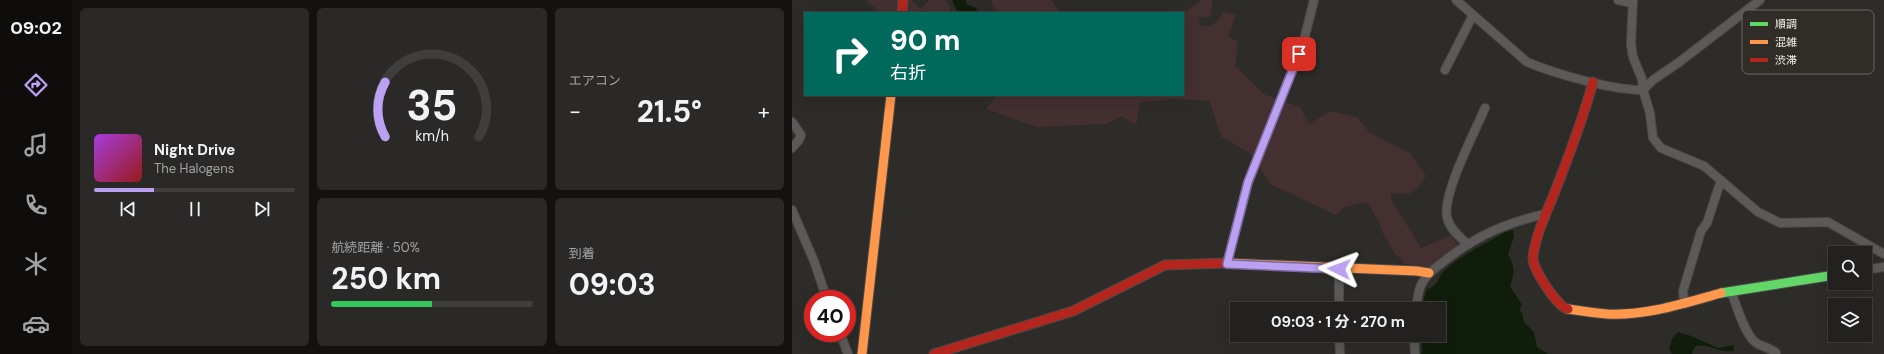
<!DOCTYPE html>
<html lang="ja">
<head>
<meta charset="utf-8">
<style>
  body { margin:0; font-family:"DM Sans","Noto Sans JP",sans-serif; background:#2a2928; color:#f1f3f6; height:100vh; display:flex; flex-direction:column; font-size:15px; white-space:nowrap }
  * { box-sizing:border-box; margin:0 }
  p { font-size:13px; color:#a2a3a4 }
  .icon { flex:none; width:22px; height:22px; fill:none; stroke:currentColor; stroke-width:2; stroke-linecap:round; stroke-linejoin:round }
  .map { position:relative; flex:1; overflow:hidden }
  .details { display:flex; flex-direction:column; gap:8px; padding:8px; background:#131211; width:720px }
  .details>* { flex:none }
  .guide { position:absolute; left:12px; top:12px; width:380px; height:84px; border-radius:0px; box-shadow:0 4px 16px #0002,0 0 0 1px #3f3e3d; background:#00695c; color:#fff; overflow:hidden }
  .tools { position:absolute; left:1036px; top:246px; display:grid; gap:8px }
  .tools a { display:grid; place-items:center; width:44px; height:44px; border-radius:0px; background:#22211f; box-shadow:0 4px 16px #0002,0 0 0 1px #3f3e3d; font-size:20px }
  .speed { position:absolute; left:12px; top:290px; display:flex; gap:8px; font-size:20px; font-weight:700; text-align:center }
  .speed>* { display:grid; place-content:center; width:52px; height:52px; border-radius:50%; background:#22211f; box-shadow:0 4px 16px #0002,0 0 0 1px #3f3e3d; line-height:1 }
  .speed .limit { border:6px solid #d22; background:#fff; color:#111 }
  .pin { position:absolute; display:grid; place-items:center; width:34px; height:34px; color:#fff; margin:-17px; border-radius:8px; box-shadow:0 2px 6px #0006 }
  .me { position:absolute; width:44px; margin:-22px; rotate:273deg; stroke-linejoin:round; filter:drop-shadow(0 0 3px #0008) }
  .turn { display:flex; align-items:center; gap:14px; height:84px; padding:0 20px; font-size:18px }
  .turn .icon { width:52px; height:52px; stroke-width:2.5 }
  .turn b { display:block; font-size:28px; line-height:34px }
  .big { font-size:30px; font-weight:700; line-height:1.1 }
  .details .card { flex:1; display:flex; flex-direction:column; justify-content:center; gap:6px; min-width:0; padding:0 14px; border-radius:6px; background:#2a2928 }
  .details .dial { align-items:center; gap:0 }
  .dial svg { height:104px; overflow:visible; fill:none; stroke:#3f3e3d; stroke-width:7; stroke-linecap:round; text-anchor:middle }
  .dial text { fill:#f1f3f6; stroke:none }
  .song { display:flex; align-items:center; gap:12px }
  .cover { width:48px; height:48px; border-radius:6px; background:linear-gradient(135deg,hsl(280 70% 55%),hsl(0 70% 35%)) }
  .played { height:4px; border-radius:2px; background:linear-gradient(90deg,#bca0f2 30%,#3f3e3d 30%) }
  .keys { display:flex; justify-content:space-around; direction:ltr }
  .heat { display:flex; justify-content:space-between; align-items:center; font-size:22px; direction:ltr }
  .charge { height:6px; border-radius:3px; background:linear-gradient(90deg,#34c759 50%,#3f3e3d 0) }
  .details .tiles { flex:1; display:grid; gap:8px; grid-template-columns:repeat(3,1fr) }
  .card:first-child { grid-row:span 2 }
  .trip { position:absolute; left:438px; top:302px; width:216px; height:40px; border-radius:0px; background:#22211f; box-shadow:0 4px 16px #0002,0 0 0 1px #3f3e3d; font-weight:700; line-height:40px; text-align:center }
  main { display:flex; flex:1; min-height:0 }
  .tabs { display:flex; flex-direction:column; width:72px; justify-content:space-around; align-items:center; background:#0e0d0c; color:#a2a3a4 }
  .tabs .icon { width:28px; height:28px }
  .tabs .selected { color:#bca0f2 }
  .tabs b { font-size:18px; color:#f1f3f6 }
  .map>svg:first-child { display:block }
  .green { fill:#442f31 }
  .water { fill:#101d0b }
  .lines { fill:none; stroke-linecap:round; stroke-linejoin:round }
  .street-casing { stroke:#4a4947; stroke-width:10 }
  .fast-casing { stroke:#4a4947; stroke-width:11 }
  .slow-casing { stroke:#4a4947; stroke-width:11 }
  .jam-casing { stroke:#4a4947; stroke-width:11 }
  .street { stroke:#5c5a58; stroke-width:8 }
  .fast { stroke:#63d668; stroke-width:9 }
  .slow { stroke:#ff974d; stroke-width:9 }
  .jam { stroke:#b3261e; stroke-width:9 }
  .route-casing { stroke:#7a689d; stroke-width:10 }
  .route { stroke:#bca0f2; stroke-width:7 }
  .key { fill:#302c27; stroke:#6b6763; stroke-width:1 }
  .key-label { font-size:11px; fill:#f4f2ef }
</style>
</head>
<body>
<main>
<nav class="tabs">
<b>09:02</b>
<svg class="icon selected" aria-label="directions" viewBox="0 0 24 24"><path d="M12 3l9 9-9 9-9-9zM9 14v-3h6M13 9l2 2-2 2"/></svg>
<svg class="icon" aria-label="music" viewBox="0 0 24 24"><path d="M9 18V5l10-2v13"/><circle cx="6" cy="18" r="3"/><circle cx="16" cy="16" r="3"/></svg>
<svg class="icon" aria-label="phone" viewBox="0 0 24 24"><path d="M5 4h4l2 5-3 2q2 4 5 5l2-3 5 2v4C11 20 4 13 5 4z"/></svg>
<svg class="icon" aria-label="climate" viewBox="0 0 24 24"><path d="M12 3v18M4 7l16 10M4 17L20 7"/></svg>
<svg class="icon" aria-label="car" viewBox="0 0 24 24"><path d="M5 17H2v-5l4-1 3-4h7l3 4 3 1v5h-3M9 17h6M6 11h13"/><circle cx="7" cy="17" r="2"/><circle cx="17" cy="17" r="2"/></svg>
</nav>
<section class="details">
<div class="tiles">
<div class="card">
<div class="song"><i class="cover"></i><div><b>Night Drive</b><p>The Halogens</p></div></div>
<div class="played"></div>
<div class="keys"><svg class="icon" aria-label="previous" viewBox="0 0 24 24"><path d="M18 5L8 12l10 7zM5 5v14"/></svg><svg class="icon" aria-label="pause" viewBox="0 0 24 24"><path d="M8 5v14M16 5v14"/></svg><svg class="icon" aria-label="next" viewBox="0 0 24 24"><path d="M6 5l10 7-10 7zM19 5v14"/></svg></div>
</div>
<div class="card dial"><svg viewBox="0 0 100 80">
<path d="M14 69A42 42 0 1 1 86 69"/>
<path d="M14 69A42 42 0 0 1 14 27" stroke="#bca0f2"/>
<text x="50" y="56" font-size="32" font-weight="700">35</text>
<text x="50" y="72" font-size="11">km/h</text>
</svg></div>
<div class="card"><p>エアコン</p>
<div class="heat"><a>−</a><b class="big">21.5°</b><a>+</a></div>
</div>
<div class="card"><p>航続距離 · 50%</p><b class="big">250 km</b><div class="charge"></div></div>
<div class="card"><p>到着</p><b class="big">09:03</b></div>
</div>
</section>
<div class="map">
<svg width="1092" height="354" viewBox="0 0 1092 354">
  <rect width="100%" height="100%" fill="#2e2c29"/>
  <path class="green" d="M 74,0 L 119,0 L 129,9 L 137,0 L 153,0 L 161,13 L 84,13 L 83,8 Z
    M 199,0 L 259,0 L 269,13 L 209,13 L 202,9 Z
    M 410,0 L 420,0 L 419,16 L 406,18 L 408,26 L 420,26 L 432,12 L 443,15 L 442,21 L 436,36 L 446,42 L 443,66 L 472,94 L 508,107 L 517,124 L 538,111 L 565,117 L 577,132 L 618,153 L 634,176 C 623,194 620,196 599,193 L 599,199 L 629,248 L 659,235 L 667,246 L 641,268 L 613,264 L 603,253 L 592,236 L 586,220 L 575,202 L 553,207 L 544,215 L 478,184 L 458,153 L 429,137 L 418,101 L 381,99 L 348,103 L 344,125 L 330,116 L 314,124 L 245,127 L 194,109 L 205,95 L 391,95 L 391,18 L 395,11 Z"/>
  <path class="water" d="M 160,0 L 174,0 L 174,4 L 184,8 L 186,13 L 166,13 Z
    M 721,230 L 722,237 L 716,254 C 723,266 723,273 718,286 L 730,305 L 727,310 L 731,314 L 731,321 L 742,332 L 745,347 L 756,354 L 629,354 L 630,352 L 629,335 L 647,335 L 647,309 L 629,309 L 635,289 C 646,287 646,277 653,270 C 669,255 695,243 714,232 Z
    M 886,332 L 899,336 L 926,348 L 942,345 L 942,350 C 933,354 923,348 914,346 C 911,345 908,346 904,346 L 901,350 L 900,354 L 880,354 L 877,349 L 880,339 Z"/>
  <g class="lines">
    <defs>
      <path id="street" d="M 664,0 L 735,62 C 764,74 819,90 851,90 L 861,80 L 886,63 L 968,0
        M 826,0 L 840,3
        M 841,0 L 839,44 L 841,57 L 850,79 L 851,90 L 858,113 L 861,138 L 869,148 L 912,166 L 966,212 L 988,223 L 1036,222 L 1092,254
        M 653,70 L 681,15
        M 0,148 L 7,140 L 9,135 L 0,122
        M 0,210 L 22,261 L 35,299
        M 675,244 C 667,236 657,228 655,217 C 650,194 683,132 693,108
        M 435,263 L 456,183 L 512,40 L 522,0
        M 547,269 L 547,309
        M 1073,270 L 1092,267
        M 939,291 C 944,304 952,332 962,341 C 968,347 978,347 984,353 L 982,354
        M 892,302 L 891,291 L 909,231 L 915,223 L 929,180
        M 624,309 C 625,301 626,292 629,285 C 635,273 645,267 655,259 C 686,235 714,223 753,214
        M 48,333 L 56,354
        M 547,335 L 548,354
        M 622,335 L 623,354"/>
      <path id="fast" d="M 929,293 L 1043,275"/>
      <path id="slow" d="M 435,263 L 625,271 L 637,273
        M 776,309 C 789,311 802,313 815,314 C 854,316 893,303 929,293
        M 70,354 L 99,95"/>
      <path id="jam" d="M 110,13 L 111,0
        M 776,309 C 766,308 740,268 741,258 C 743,235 756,210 764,189 C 778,153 791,119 801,82
        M 142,354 L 281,311 L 373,265 L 435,263"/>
    </defs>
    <use href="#street" class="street-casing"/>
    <use href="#fast" class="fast-casing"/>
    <use href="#slow" class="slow-casing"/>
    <use href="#jam" class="jam-casing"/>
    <use href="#street" class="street"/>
    <use href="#fast" class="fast"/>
    <use href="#slow" class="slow"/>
    <use href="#jam" class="jam"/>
  </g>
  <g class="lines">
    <defs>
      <path id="route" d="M 507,54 L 456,182 L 435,264 L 547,269"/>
    </defs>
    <use href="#route" class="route-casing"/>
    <use href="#route" class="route"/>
  </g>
  <rect x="950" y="10" width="132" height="64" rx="6" class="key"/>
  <rect x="958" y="22" width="18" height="4" fill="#63d668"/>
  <rect x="958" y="40" width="18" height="4" fill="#ff974d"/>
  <rect x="958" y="58" width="18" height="4" fill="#b3261e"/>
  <g class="key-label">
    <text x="983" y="28">順調</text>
    <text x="983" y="46">混雑</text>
    <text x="983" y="64">渋滞</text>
  </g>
</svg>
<div class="tools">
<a><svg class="icon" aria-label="search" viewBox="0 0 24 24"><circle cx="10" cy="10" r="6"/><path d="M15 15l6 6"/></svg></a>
<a><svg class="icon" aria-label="layers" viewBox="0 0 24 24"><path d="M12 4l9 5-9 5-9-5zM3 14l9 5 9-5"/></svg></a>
</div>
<div class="speed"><div class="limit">40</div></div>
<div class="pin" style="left:507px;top:54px;background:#d93025"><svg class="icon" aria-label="arrive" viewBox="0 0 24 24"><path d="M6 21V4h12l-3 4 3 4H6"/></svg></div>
<svg class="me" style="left:547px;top:269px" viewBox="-20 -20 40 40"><path d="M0-17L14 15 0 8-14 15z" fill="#bca0f2" stroke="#fff" stroke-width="4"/></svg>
<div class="trip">09:03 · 1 分 · 270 m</div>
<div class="guide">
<div class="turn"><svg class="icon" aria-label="right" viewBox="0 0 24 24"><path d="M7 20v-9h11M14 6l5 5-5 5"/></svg><div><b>90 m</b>右折</div></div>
</div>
</div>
</main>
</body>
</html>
